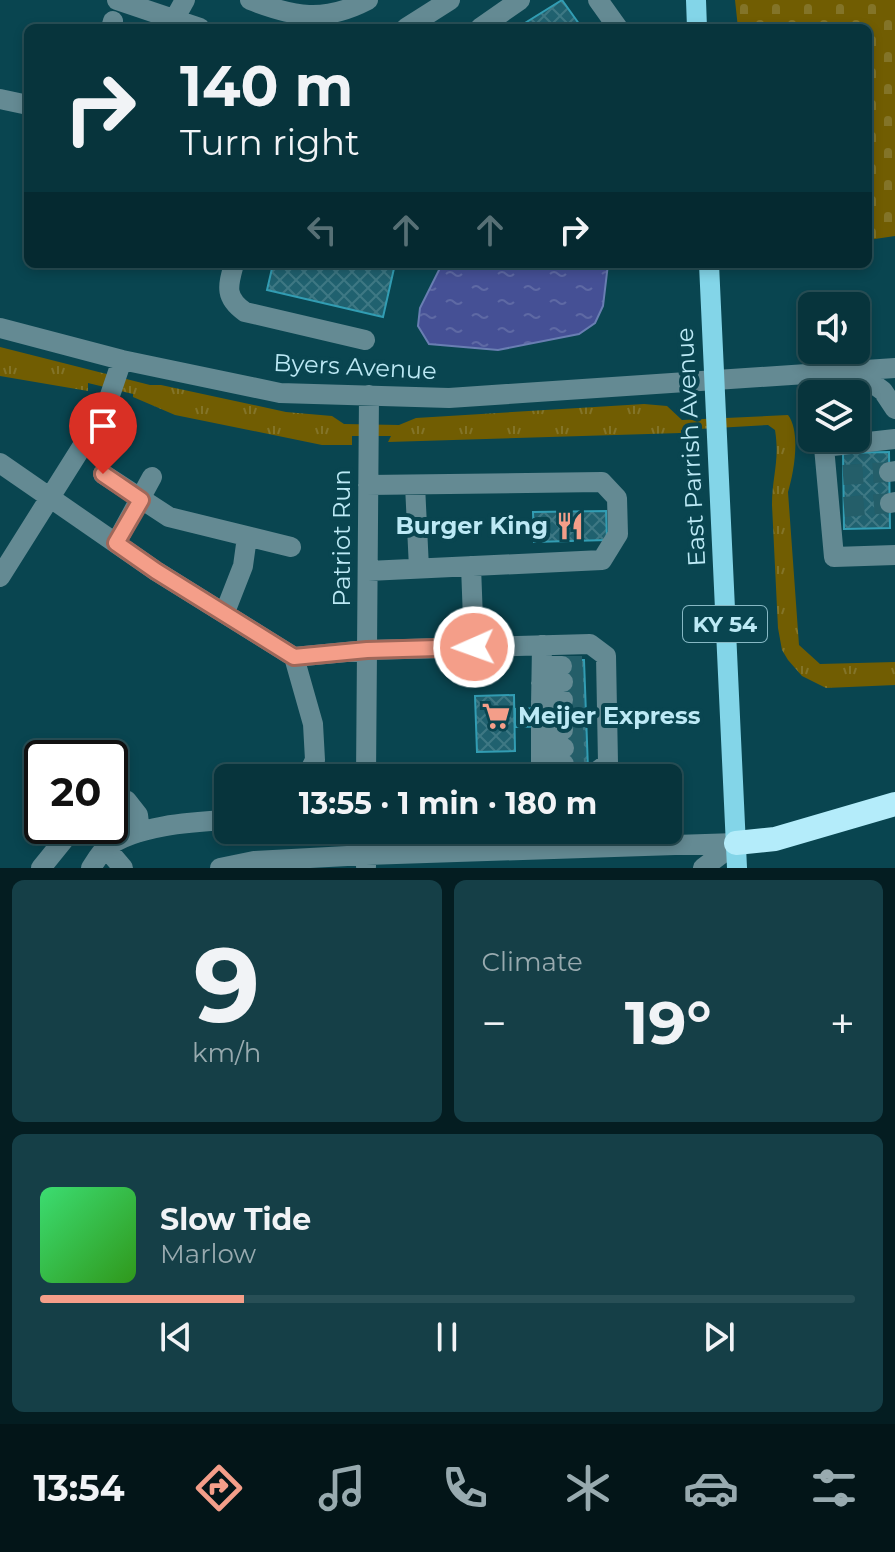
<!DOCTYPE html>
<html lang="en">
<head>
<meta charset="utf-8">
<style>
  body { margin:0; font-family:Montserrat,sans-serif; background:#153f47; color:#f1f3f6; height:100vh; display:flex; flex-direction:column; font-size:30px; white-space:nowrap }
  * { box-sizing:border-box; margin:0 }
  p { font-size:26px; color:#98aaaf }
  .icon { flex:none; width:44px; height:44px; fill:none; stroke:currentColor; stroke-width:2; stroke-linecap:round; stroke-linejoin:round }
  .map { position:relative; height:868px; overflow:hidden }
  .details { display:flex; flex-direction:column; gap:12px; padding:12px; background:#041d21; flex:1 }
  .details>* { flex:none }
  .top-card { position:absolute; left:24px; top:24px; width:848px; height:244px; border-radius:12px; box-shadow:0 4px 12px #0003,0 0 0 2px #284f56; background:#07343c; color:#f1f3f6; overflow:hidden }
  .tools { position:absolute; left:798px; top:292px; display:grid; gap:16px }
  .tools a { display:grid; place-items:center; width:72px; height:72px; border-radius:12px; background:#07343c; box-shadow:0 4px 12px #0003,0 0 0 2px #284f56; font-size:40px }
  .speed { position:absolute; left:24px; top:740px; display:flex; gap:16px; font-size:40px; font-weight:700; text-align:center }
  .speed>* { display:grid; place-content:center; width:104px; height:104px; border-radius:50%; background:#07343c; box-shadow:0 4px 12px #0003,0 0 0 2px #284f56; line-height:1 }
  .speed .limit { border:4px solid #111; border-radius:12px; background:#fff; color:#111 }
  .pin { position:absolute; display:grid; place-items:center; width:68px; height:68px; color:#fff; margin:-82px -34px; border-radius:50% 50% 50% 0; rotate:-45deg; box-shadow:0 0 8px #0007 }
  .pin .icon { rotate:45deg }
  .me { position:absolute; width:88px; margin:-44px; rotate:268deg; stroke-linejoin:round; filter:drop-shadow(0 0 6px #0008) }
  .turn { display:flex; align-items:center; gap:28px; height:168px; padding:0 24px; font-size:36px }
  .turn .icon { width:104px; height:104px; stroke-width:2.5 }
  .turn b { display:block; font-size:56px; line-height:68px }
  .lanes { display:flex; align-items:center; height:76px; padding:0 24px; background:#0003; justify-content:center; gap:40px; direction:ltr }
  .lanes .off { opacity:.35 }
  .big { font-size:60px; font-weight:700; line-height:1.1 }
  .details .widget { flex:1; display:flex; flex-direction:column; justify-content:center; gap:12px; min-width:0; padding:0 28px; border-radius:12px; background:#153f47 }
  .details .dial { align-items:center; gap:0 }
  .dial b { font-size:104px; line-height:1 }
  .song { display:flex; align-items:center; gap:24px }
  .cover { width:96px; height:96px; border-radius:12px; background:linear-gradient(135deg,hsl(140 70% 55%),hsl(110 70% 35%)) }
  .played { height:8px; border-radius:4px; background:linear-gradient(90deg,#f49e89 25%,#284f56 25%) }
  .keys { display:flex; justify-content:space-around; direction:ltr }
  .heat { display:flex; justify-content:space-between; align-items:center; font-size:44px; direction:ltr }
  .details .tiles { flex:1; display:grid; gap:12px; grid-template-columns:1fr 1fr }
  .widget:last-child { grid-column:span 2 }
  .trip { position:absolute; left:214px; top:764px; width:468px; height:80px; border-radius:12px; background:#07343c; box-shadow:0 4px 12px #0003,0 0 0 2px #284f56; font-weight:700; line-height:80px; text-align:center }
  .tabs { display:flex; height:128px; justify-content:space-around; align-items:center; background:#031518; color:#98aaaf }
  .tabs .icon { width:56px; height:56px }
  .tabs .current { color:#f49e89 }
  .tabs b { font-size:36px; color:#f1f3f6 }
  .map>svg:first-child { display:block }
  .cemetery { fill:url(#cemetery-stones) }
  .park { fill:url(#park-tufts) }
  .water { fill:url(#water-ripples); stroke:#697eb2; stroke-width:2 }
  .building { fill:url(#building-cross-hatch); stroke:#329db3; stroke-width:2 }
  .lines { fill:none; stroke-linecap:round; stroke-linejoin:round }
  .minor-tunnel { stroke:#245e69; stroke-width:20; stroke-dasharray:20 10; stroke-linecap:butt }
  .minor { stroke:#648a93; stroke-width:20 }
  .major { stroke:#83d5e8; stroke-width:20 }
  .highway { stroke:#b4ecfa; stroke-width:24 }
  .route-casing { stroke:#9f6759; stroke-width:20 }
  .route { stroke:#f49e89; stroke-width:14 }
  .labels { text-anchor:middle; stroke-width:8; stroke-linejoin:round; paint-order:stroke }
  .shield { fill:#094550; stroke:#86b8c4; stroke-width:2 }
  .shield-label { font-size:22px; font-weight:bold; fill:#bce9f5 }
  .street-label { font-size:24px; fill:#bce9f5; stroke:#094550 }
  .poi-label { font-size:24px; font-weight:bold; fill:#bce9f5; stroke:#094550; text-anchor:end }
</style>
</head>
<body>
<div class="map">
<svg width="895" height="868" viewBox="0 0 895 868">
  <defs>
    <pattern id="cemetery-stones" width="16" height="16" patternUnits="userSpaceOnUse" patternTransform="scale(2)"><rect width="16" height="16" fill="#715d02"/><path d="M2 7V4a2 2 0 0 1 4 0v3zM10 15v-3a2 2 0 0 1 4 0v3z" fill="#837428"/></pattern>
    <pattern id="park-tufts" width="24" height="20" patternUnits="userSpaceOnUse" patternTransform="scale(2)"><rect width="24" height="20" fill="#715d02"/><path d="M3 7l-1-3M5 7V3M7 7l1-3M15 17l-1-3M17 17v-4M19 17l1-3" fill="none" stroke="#837428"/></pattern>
    <pattern id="water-ripples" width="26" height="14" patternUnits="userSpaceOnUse" patternTransform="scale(2)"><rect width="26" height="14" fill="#455095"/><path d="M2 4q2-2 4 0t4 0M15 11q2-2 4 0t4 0" fill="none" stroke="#5e69a4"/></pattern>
    <pattern id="building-cross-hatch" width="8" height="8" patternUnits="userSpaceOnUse" patternTransform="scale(2)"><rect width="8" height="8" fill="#20616f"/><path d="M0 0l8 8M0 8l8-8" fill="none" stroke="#3e7884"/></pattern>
  </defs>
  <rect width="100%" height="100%" fill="#094550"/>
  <path class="cemetery" d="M 735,0 L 895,0 L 895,236 L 868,240 L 868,28 L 738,28 Z"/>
  <path class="park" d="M 0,347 L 150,385 L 161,385 L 286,412 L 332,416 L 344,424 L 399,425 L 416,418 L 644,404 L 667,406 L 682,420 L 788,415 C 801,432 794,472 788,492 L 799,645 L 820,664 L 895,662 L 895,685 L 826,688 L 802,676 L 788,660 L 782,650 L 778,628 L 772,505 C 772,476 780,461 775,430 L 768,425 L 681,430 L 681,433 L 388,442 L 391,436 L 352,436 L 352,445 L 322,445 L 175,415 L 133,397 L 133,394 L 88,383 L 88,391 L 0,376 Z"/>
  <path class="water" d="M 442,264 L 608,264 L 603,306 L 595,323 L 579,334 L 498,350 L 429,344 L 418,326 L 420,308 Z"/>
  <path class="building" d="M 562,0 L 582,28 L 517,28 Z
    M 273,264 L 395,264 L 383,317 L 267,290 Z
    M 889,452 L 890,528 L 844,529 L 843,453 Z
    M 606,511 L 607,540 L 534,542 L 533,512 Z
    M 562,660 L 584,660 L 588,769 L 564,770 L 563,726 L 516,727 L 515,709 L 564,707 Z
    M 514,695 L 515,751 L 477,752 L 475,696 Z"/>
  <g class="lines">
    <path class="minor-tunnel" d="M 843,475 L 889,472
      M 844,507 L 890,503
      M 562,666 L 584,666
      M 563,682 L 585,682
      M 563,700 L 586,700
      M 563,730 L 586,729
      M 564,748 L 587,747
      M 564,764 L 588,763"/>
    <path class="minor" d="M 117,0 L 200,28
      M 250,0 C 294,17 324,23 368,0
      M 598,0 L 618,28
      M 175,18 L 185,0
      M 111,28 L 113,21
      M 406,28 L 450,0
      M 480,28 L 520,0
      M 0,99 L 28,105
      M 234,264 C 228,286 224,297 245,312 L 365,340
      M 0,328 L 122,360 L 280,393 L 449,398 L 895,368
      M 855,370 L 883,391 L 895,409
      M 895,439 L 824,447 L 834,557 L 895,555
      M 0,463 L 156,571 L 294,657 L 367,650 L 590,644 L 606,656 L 608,763 L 588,778
      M 889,472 L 895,471
      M 103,474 L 169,517 L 291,547
      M 415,485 L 419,568
      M 890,503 L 895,502
      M 116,543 L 152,477
      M 471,566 L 474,647
      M 368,571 L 602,560 L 618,534 L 617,498 L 602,482 L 368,485
      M 0,577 L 105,410 L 122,360
      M 225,612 L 243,566 L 247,537
      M 294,657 L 313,724 L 315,760 L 306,778
      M 542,666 L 562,666
      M 541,683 L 563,682
      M 541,701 L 563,700
      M 541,706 L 542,645
      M 541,731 L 563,730
      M 541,748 L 564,748
      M 541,764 L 564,764
      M 366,778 L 369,395
      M 541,778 L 541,725
      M 110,807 L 127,801 L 138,815 L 140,832
      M 106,848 L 123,868
      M 366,866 L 366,830
      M 41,868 L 75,826
      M 91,868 C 95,862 100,853 106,848 C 135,825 193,822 228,820
      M 220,868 L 254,861 L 366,855 L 736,843
      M 703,868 L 736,843"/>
    <path class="major" d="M 696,0 L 697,28
      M 709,264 L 737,868"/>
    <path class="highway" d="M 736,843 L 775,839 L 895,804"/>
  </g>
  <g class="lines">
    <defs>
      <path id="route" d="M 103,474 L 141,500 L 116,543 L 156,571 L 294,657 L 367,650 L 474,647"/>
    </defs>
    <use href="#route" class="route-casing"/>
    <use href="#route" class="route"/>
  </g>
  <defs>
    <symbol id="restaurant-bare" viewBox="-9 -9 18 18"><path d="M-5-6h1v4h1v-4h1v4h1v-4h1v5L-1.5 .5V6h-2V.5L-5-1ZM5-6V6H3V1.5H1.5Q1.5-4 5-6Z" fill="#f49e89" stroke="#094550" stroke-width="2.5" paint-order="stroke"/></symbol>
    <symbol id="supermarket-bare" viewBox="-9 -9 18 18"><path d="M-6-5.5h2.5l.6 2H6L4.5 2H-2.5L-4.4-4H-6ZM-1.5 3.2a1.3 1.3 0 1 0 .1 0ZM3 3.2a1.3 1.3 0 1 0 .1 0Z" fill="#f49e89" stroke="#094550" stroke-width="2.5" paint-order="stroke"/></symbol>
  </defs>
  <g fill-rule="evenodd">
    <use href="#restaurant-bare" x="550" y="506" width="40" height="40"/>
    <use href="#supermarket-bare" x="476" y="696" width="40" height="40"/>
  </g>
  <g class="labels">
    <rect class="shield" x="683" y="606" width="84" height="36" rx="6"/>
    <g class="shield-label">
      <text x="725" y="632">KY 54</text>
    </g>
    <g class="street-label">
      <text transform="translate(355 367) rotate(3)" y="8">Byers Avenue</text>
      <text transform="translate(691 447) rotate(-93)" y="8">East Parrish Avenue</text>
      <text transform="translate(342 538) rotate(-90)" y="8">Patriot Run</text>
    </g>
    <g class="poi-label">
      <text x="548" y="534">Burger King</text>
      <text x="518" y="724" text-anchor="start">Meijer Express</text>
    </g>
  </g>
</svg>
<div class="tools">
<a><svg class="icon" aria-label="sound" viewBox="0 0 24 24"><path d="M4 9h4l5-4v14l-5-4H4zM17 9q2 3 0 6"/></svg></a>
<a><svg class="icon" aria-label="layers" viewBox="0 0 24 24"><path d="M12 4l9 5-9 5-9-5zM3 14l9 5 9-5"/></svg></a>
</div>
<div class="speed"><div class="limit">20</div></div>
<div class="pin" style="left:103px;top:474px;background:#d93025"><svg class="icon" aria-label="arrive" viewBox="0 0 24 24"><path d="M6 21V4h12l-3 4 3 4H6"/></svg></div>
<svg class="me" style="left:474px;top:647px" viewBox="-20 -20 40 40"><circle r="17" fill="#f49e89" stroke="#fff" stroke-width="3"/><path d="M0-11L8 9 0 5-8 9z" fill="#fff"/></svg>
<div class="trip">13:55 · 1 min · 180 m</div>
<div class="top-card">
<div class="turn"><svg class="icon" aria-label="right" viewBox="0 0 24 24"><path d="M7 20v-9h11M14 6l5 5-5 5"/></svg><div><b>140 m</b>Turn right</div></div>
<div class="lanes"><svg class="icon off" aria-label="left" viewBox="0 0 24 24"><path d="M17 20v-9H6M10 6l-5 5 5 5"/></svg><svg class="icon off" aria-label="ahead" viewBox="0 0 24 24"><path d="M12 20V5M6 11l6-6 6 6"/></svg><svg class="icon off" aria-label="ahead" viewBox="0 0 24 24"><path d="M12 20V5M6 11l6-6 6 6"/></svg><svg class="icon" aria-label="right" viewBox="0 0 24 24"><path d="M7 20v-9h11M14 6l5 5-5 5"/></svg></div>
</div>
</div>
<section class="details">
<div class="tiles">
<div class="widget dial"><b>9</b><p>km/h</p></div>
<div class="widget"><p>Climate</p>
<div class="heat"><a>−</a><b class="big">19°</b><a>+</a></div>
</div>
<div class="widget">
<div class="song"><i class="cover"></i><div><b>Slow Tide</b><p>Marlow</p></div></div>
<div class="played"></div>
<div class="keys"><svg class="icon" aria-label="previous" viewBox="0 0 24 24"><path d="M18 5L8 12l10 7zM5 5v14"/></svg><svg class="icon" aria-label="pause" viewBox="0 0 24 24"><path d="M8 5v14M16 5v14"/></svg><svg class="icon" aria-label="next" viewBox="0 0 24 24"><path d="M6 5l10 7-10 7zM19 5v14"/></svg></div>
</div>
</div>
</section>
<nav class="tabs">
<b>13:54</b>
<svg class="icon current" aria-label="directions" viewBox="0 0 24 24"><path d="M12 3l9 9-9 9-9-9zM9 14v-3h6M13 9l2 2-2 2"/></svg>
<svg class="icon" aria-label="music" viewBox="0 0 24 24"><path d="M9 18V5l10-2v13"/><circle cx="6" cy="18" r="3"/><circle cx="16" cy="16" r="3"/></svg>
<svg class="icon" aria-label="phone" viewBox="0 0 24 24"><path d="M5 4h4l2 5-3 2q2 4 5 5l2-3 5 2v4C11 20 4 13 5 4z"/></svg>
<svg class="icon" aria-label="climate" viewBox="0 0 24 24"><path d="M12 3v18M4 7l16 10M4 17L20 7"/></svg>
<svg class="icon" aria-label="car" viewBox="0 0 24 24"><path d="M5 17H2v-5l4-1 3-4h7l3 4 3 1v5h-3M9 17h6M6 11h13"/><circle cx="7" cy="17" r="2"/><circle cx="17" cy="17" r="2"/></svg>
<svg class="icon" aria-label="filters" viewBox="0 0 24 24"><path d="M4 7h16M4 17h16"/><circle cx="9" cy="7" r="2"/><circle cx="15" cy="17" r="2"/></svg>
</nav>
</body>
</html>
